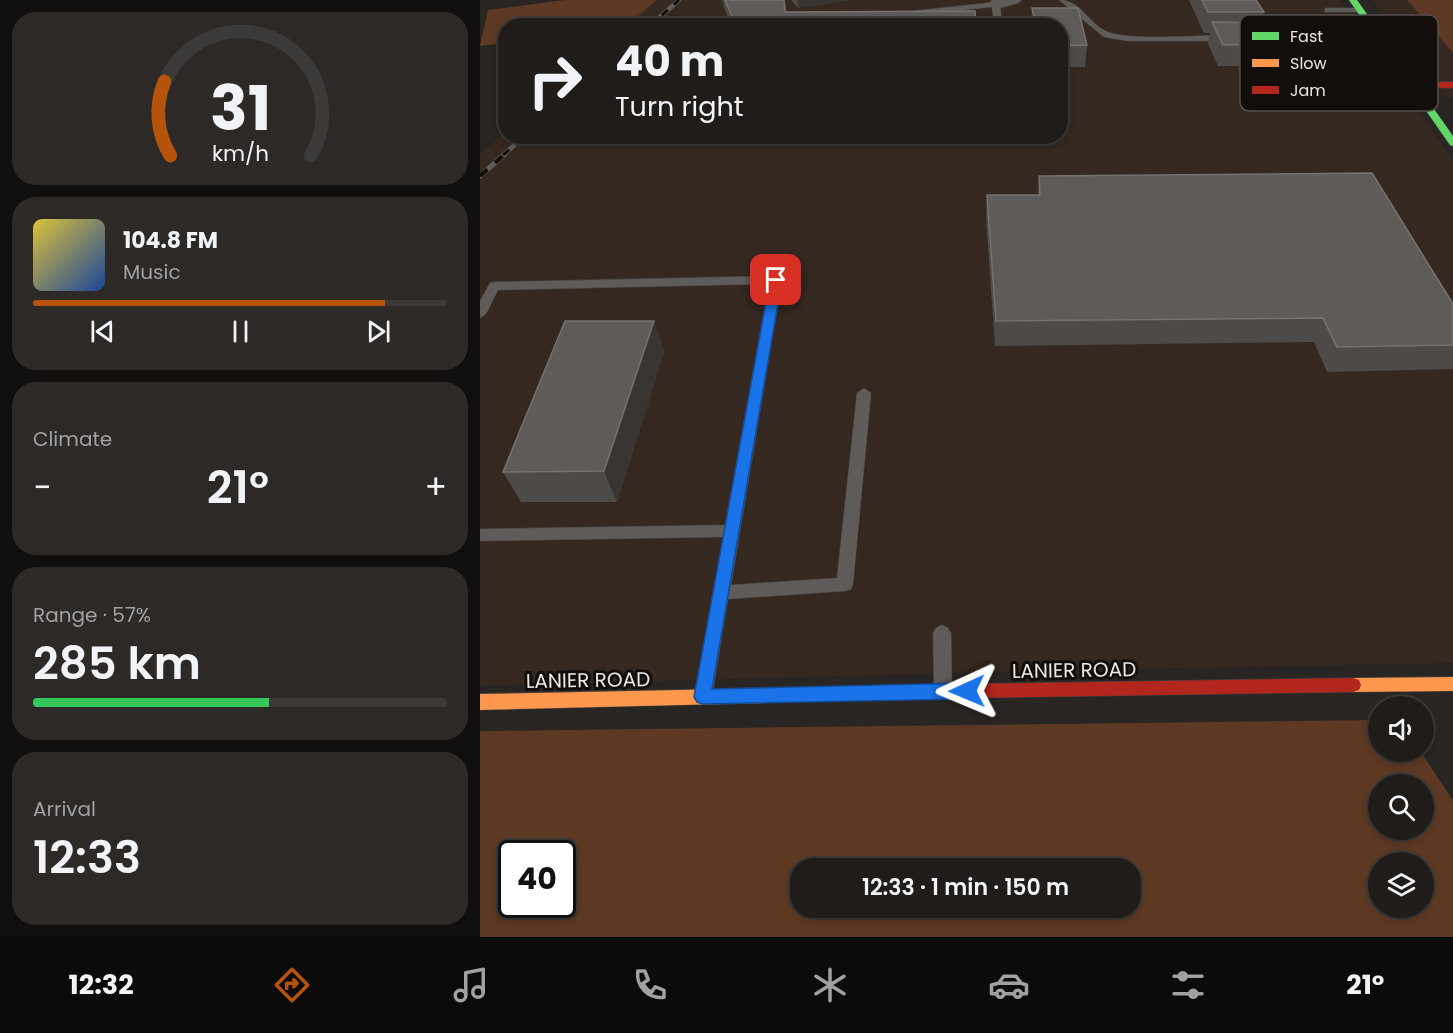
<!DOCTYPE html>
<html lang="en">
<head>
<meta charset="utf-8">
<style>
  body { margin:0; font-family:Poppins,sans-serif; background:#2c2927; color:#f1f3f6; height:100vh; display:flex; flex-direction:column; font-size:22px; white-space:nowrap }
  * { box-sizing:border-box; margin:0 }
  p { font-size:20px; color:#a1a1a2 }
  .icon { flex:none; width:33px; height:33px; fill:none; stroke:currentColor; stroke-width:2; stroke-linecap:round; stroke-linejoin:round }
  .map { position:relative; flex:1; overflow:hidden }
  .sheet { display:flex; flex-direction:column; gap:12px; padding:12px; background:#110f0e; width:480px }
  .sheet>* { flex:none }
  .top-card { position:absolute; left:18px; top:18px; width:570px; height:126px; border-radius:24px; box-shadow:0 3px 9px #0003,0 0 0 2px #3c3a39; background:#1f1c1a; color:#f1f3f6; overflow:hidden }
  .buttons { position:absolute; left:888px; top:696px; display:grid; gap:12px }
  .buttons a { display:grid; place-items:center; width:66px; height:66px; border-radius:50%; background:#1f1c1a; box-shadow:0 3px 9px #0003,0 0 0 2px #3c3a39; font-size:30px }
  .speed { position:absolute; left:18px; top:840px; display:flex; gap:12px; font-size:30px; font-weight:700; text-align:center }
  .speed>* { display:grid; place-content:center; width:78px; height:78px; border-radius:50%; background:#1f1c1a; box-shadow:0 3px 9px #0003,0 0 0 2px #3c3a39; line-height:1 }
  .speed .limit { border:3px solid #111; border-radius:9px; background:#fff; color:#111 }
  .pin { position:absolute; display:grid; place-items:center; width:51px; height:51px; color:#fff; margin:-26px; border-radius:12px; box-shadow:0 3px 9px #0006 }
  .me { position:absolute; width:66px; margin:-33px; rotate:269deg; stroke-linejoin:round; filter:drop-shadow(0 0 4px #0008) }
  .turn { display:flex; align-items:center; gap:21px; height:126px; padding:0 18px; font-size:27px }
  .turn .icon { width:78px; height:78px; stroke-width:2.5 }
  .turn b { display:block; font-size:42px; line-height:51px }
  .big { font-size:45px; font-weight:600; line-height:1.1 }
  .sheet .tile { flex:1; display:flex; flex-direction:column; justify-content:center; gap:9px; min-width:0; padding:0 21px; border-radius:24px; background:#2c2927 }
  .sheet .dial { align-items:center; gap:0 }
  .dial svg { height:156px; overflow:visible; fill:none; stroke:#3c3a39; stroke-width:7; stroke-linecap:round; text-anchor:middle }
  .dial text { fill:#f1f3f6; stroke:none }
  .song { display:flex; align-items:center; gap:18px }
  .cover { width:72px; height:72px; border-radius:9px; background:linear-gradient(135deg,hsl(50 70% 55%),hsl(220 70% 35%)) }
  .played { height:6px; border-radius:3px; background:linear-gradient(90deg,#b45309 85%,#3c3a39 85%) }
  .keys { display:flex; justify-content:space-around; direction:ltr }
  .heat { display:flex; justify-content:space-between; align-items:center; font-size:33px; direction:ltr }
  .charge { height:9px; border-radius:4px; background:linear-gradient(90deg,#34c759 57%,#3c3a39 0) }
  .trip { position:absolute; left:310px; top:858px; width:351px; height:60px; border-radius:24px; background:#1f1c1a; box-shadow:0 3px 9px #0003,0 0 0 2px #3c3a39; font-weight:600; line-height:60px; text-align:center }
  .tabs { display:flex; height:96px; justify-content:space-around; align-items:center; background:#0c0b0a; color:#a1a1a2 }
  .tabs .icon { width:42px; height:42px }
  .tabs .active { color:#b45309 }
  .tabs b { font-size:27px; color:#f1f3f6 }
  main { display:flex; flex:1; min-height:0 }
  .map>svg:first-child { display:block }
  .built { fill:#342820 }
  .green { fill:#5d3923; fill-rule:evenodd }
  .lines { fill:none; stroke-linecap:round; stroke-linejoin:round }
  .lane-casing { stroke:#464240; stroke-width:1 }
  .street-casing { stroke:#464240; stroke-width:2 }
  .fast-casing { stroke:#464240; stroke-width:1 }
  .slow-casing { stroke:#464240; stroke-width:1 }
  .jam-casing { stroke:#464240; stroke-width:1 }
  .lane { fill:#5f5b59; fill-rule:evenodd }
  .street { fill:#5f5b59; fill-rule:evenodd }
  .fast { fill:#63d668; fill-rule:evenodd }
  .slow { fill:#ff974d; fill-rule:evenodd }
  .jam { fill:#b3261e; fill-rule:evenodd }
  .rail-far1-casing { stroke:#605c5a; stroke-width:4.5 }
  .rail-casing { stroke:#605c5a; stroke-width:5 }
  .rail-far1 { stroke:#120e0c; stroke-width:3; stroke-dasharray:8; stroke-linecap:butt }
  .rail { stroke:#120e0c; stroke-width:4; stroke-dasharray:10; stroke-linecap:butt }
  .wall { fill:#4d4a48 }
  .shaded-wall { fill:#373432 }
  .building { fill:#5e5b59; stroke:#75716e; stroke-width:1.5 }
  .route { fill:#1a73e8; stroke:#114b97; stroke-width:1.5 }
  .labels { text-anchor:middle; stroke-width:6; stroke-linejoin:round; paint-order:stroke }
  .near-street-label { font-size:20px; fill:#ede7e4; stroke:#120e0c }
  .key { fill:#120e0c; stroke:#544f4d; stroke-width:1.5 }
  .key-label { font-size:16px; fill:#ede7e4 }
</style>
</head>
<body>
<main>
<section class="sheet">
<div class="tile dial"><svg viewBox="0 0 100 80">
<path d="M14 69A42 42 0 1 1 86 69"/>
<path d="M14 69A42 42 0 0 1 11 31" stroke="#b45309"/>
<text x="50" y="56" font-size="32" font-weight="700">31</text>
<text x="50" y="72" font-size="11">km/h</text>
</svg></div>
<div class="tile">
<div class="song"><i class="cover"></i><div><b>104.8 FM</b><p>Music</p></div></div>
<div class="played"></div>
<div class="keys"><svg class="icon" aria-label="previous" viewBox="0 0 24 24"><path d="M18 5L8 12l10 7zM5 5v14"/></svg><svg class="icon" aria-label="pause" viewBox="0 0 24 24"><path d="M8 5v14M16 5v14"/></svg><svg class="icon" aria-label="next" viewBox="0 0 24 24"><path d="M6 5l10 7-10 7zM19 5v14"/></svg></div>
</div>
<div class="tile"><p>Climate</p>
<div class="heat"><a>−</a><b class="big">21°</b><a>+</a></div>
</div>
<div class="tile"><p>Range · 57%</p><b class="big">285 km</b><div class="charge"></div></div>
<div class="tile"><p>Arrival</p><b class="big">12:33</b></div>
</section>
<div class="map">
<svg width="973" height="937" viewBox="0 0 973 937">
  <rect width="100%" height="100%" fill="#292523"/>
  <path class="built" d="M 177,0 L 860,0 L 973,160 L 973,663 L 542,671 L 0,686 L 0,155 L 25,132 L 26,136 L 580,136 L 580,26 L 148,25 Z
    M 892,0 L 973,0 L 973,97 L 965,98 Z"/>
  <path class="green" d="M 85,0 L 177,0 L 148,25 L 26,26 L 25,43 L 0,46 L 8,10 Z
    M 927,0 L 973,0 L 973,53 Z
    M 898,720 L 898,752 L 941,752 L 973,801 L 973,937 L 0,937 L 0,731 ZM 944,784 L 944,830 L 898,830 L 898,784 ZM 32,854 L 82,854 L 82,904 L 32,904 ZM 944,862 L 944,908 L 898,908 L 898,862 ZM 651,868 L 651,908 L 321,908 L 321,868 Z"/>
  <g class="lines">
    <defs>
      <path id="lane" d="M 579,0 C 602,0 609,25 628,32 C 652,41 721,35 750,35 L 754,38 L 750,41 L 648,41 L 624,37 Z
        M 516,2 L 520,4 L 522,26 L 514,26 L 512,7 L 434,15 L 430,13 L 434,11 Z
        M 845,8 L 880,8 L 884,10 L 880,12 L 845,12 Z
        M 777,36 L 900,36 L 904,39 L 900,42 L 780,41 L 777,40 Z
        M 296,276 L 302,280 L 251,585 L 357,578 L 377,393 L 384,388 L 391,393 L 373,584 L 371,589 L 365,591 L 248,599 L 232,696 L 229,702 L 223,704 L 217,702 L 214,696 L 243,537 L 0,541 L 0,529 L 245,525 L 289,284 L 18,290 L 6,314 L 0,318 L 0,301 L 10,283 L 14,282 Z
        M 462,625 L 468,628 L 471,633 L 472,691 L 469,697 L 463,699 L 457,697 L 454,691 L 453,633 L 456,628 Z"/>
      <path id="street" d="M 541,0 L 538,3 L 516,9 L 508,4 L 513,0 Z"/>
      <path id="fast" d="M 869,0 L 877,0 L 973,136 L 973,146 L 970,145 Z"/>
      <path id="slow" d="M 973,677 L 973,691 L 873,692 L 867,690 L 865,685 L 867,680 L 873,678 Z
        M 487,684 L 493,686 L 495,691 L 493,696 L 487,698 L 0,710 L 0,694 Z"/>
      <path id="jam" d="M 931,82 L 973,82 L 973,88 L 928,87 L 928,83 Z
        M 873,678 L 879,680 L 881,685 L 879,690 L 873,692 L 487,698 L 481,696 L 479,691 L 481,686 L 487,684 Z"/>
    </defs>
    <use href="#lane" class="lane-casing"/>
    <use href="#street" class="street-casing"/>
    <use href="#fast" class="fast-casing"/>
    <use href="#slow" class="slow-casing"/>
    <use href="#jam" class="jam-casing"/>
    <use href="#lane" class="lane"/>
    <use href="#street" class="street"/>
    <use href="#fast" class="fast"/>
    <use href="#slow" class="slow"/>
    <use href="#jam" class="jam"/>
    <defs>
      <path id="rail-far1" d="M 170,26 L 199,0
        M 23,155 L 45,136"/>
      <path id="rail" d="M 0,176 L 25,154"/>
    </defs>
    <use href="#rail-far1" class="rail-far1-casing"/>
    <use href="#rail" class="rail-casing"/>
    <use href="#rail-far1" class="rail-far1"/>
    <use href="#rail" class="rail"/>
  </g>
  <path class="wall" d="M 242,0 L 305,0 L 306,12 L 496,26 L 251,26 L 244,7 Z
    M 311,0 L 369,0 L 318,8 Z
    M 709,0 L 776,0 L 784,12 L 781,23 L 803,44 L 797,66 L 738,66 L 728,44 L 730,33 L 724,33 Z
    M 552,8 L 598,8 L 607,45 L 605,67 L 580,67 L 580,26 L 551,26 Z
    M 559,176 L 973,304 L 973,369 L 847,372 L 834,342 L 515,346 L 506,218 L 507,195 L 558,195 Z
    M 174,321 L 184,352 L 137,502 L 41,502 L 23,472 Z"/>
  <path class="shaded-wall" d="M 317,0 L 369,0 L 318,8 Z
    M 174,321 L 184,352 L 137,502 L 124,471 Z"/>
  <path class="building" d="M 245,0 L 304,0 L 305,12 L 495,11 L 496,26 L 256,26 Z
    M 722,0 L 776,0 L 784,12 L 728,12 Z
    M 552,8 L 598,8 L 607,45 L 580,46 L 580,26 L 556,26 Z
    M 732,22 L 790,23 L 803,44 L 743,45 Z
    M 892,173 L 973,304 L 973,345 L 857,347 L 843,318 L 516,321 L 507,195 L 560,195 L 559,176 Z
    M 85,321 L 174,321 L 124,471 L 23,472 Z"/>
  <path class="route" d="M 296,277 L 302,280 L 232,689 L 487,683 L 492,686 L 495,691 L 492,696 L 487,699 L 222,704 L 217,702 L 214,697 L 290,280 Z"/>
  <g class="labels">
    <g class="near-street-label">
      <text transform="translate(594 670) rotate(-1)" y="7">LANIER ROAD</text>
      <text transform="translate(108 680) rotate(-1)" y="7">LANIER ROAD</text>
    </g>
  </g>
  <rect x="760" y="15" width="198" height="96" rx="9" class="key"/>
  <rect x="772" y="32" width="27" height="8" fill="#63d668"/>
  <rect x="772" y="59" width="27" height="8" fill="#ff974d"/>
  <rect x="772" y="86" width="27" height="8" fill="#b3261e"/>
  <g class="key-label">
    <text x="810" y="42">Fast</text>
    <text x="810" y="69">Slow</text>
    <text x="810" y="96">Jam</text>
  </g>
</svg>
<div class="buttons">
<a><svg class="icon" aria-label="sound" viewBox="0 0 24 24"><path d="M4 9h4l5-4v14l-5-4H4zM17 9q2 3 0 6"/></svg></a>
<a><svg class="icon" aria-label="search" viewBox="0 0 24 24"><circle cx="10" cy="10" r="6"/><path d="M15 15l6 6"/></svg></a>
<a><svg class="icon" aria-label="layers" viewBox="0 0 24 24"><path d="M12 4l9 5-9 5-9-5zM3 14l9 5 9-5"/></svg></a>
</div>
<div class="speed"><div class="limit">40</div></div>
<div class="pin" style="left:296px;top:280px;background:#d93025"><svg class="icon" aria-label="arrive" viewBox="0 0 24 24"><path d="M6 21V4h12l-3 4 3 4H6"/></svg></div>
<svg class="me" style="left:487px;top:691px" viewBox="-20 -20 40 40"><path d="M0-17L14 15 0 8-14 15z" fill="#1a73e8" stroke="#fff" stroke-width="4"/></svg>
<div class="trip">12:33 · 1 min · 150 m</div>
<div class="top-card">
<div class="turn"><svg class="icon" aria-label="right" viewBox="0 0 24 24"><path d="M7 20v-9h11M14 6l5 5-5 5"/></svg><div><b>40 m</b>Turn right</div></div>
</div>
</div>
</main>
<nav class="tabs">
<b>12:32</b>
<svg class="icon active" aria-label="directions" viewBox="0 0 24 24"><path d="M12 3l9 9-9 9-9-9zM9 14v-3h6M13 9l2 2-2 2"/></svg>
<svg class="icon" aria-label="music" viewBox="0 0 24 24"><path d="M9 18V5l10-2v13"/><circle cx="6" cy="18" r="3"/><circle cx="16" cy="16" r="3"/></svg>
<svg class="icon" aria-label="phone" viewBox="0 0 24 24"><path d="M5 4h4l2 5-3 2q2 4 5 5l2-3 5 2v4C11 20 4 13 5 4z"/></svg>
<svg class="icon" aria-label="climate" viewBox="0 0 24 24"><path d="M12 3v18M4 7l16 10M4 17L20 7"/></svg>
<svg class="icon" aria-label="car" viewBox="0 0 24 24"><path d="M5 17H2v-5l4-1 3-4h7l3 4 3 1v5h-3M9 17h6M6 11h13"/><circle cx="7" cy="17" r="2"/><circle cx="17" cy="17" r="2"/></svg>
<svg class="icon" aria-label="filters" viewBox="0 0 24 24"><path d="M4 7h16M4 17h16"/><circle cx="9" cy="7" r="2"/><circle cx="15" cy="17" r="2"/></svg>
<b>21°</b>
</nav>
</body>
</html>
